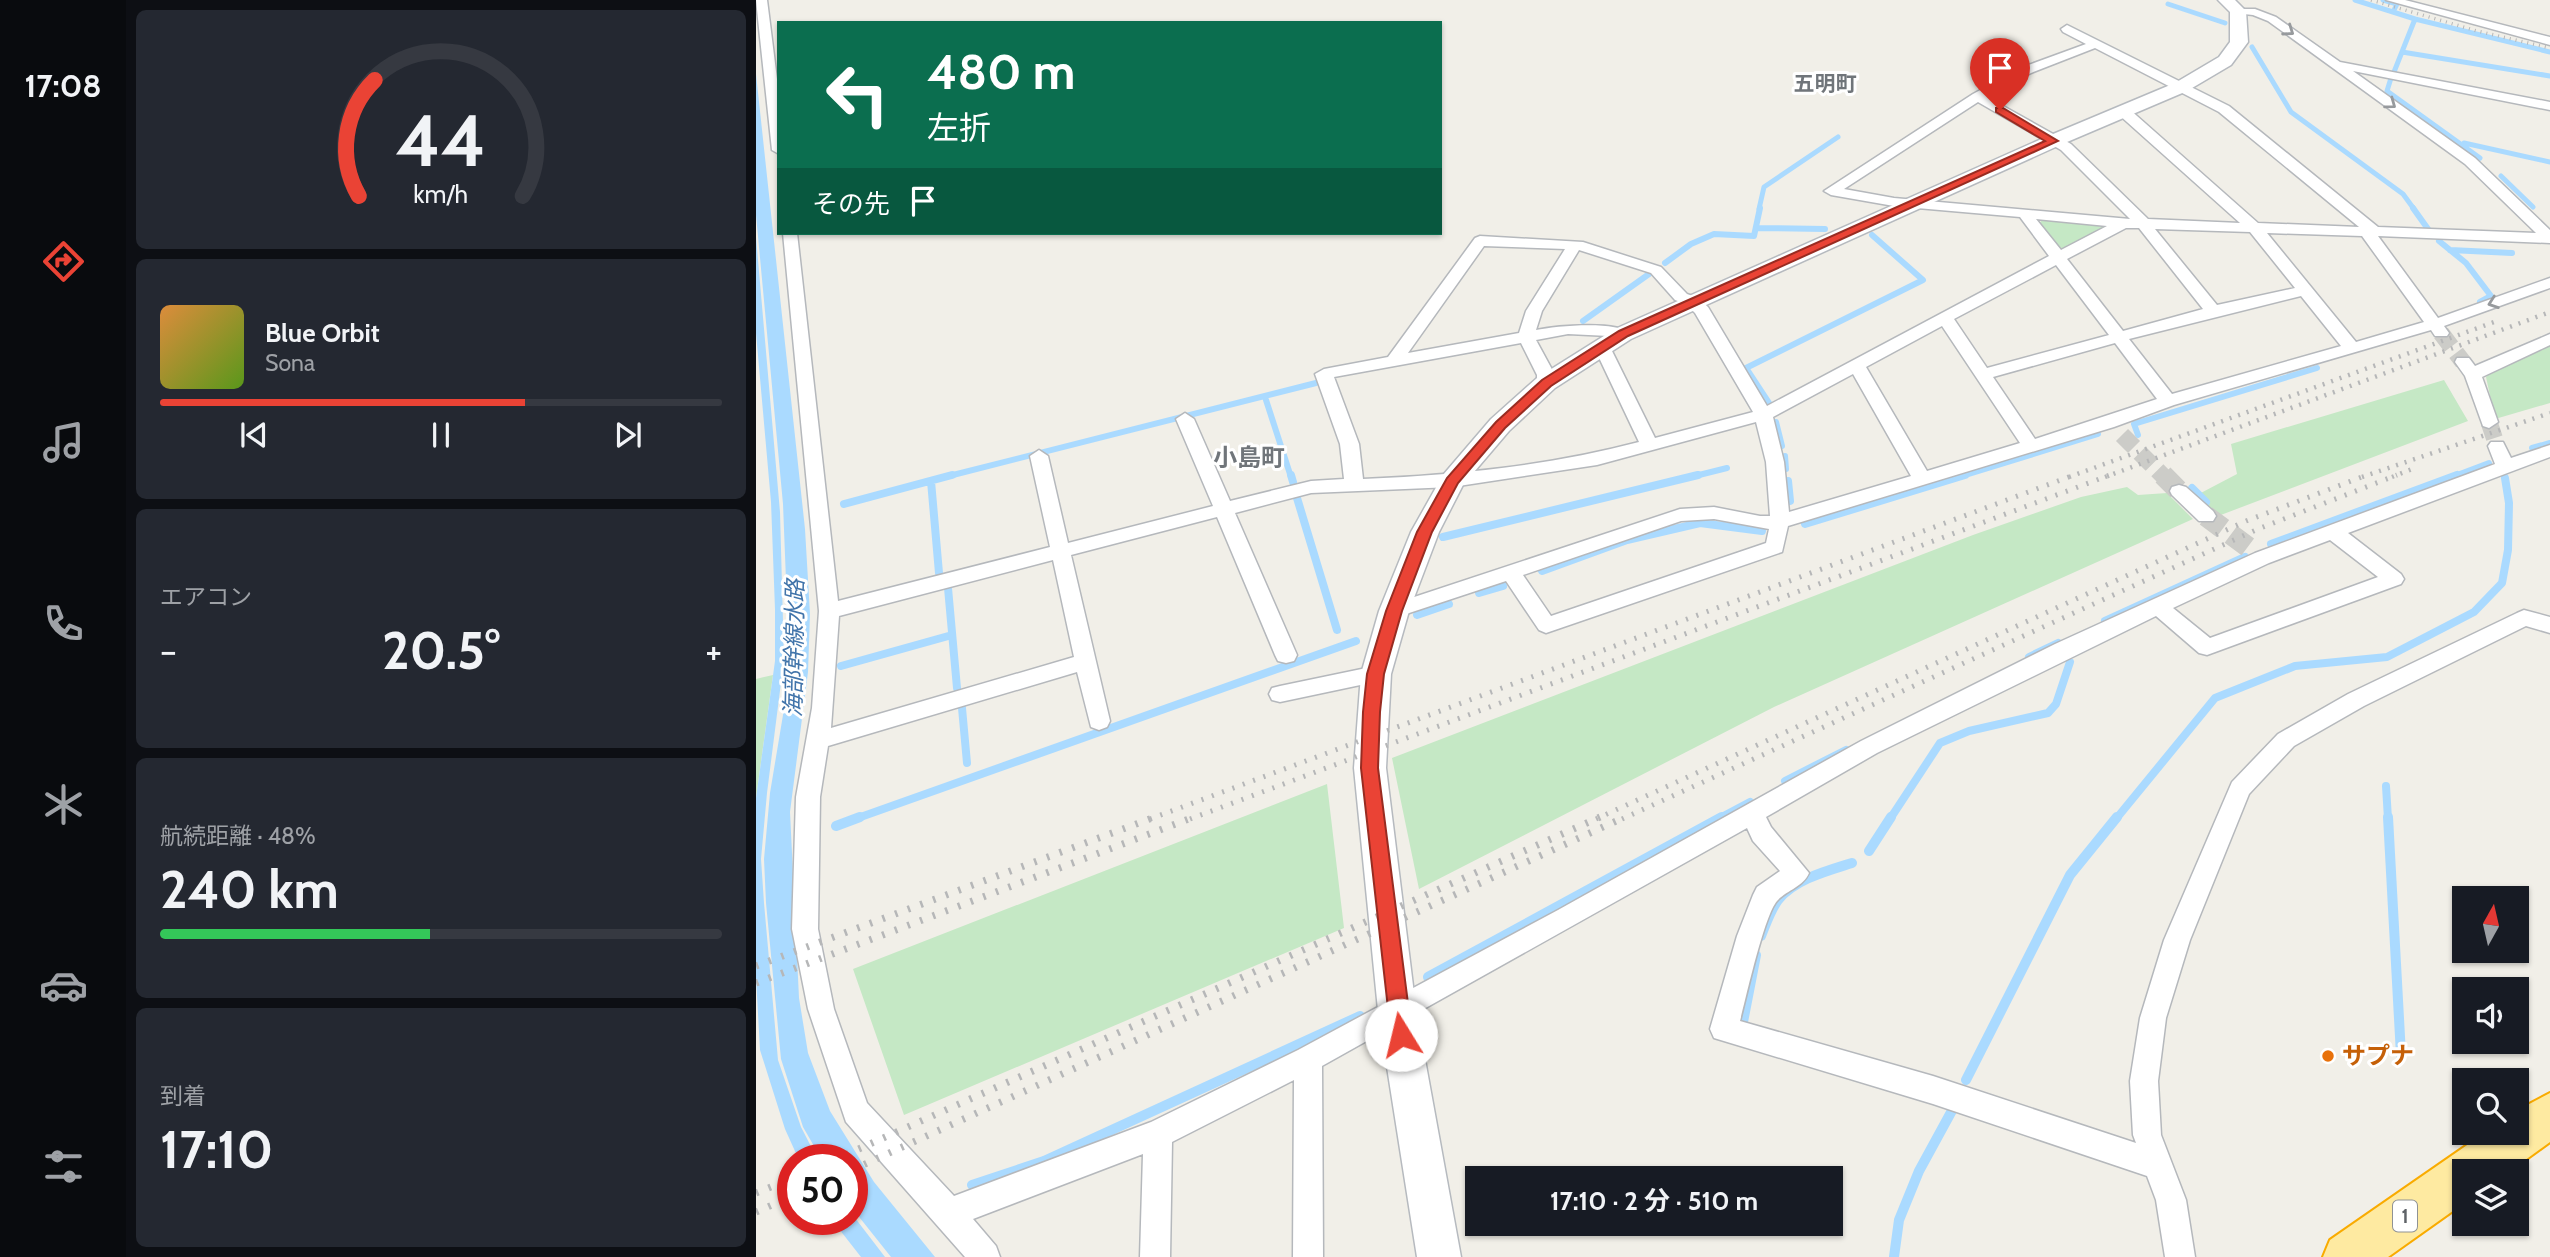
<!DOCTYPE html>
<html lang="ja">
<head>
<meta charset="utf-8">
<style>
  body { margin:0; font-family:Cabin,"Noto Sans JP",sans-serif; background:#242831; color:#f1f3f6; height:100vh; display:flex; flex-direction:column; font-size:26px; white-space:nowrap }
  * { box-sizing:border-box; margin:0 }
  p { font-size:23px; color:#9ea1a6 }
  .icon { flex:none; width:38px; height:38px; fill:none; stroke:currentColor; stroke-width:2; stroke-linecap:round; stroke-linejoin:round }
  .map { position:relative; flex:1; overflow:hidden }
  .side { display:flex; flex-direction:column; gap:10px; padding:10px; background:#0d0f14; width:630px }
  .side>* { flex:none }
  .top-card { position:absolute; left:21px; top:21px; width:665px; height:214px; border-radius:0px; box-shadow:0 2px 5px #0004; background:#0b6e4f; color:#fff; overflow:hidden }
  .needle { width:46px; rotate:8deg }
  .fabs { position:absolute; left:1696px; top:886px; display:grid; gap:14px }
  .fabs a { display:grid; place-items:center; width:77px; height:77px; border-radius:0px; background:#171b24; box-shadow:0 2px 5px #0004; font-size:35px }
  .speed { position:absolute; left:21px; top:1144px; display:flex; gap:14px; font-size:35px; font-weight:700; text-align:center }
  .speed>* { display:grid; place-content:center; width:91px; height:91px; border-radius:50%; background:#171b24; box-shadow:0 2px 5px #0004; line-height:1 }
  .speed .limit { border:10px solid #d22; background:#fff; color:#111 }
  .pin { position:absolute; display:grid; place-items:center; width:60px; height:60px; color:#fff; margin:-72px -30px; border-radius:50% 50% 50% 0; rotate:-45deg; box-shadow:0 0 7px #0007 }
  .pin .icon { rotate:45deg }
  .me { position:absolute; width:77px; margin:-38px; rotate:351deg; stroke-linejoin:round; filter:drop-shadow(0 0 5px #0008) }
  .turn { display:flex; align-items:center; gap:24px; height:147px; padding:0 35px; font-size:32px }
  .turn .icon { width:91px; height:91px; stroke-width:2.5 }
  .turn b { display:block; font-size:49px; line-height:60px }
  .then { display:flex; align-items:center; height:66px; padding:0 35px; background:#0003; gap:14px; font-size:26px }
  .big { font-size:52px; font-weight:700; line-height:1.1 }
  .side .card { flex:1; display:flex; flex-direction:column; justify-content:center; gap:10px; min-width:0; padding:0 24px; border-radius:10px; background:#242831 }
  .side .dial { align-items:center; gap:0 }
  .dial svg { height:182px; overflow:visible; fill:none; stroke:#363941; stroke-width:7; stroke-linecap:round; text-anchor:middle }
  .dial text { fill:#f1f3f6; stroke:none }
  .song { display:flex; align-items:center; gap:21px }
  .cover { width:84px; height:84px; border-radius:10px; background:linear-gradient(135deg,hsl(30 70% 55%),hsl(90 70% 35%)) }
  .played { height:7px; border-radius:4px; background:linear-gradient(90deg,#ea4335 65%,#363941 65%) }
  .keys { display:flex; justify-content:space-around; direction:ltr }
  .heat { display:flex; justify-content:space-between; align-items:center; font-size:38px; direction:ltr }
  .charge { height:10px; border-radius:5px; background:linear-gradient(90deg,#34c759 48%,#363941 0) }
  .trip { position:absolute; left:709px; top:1166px; width:378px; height:70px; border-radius:0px; background:#171b24; box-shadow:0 2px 5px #0004; font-weight:700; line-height:70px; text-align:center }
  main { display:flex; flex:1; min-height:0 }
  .dock { display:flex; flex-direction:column; width:126px; justify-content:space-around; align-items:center; background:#090b0e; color:#9ea1a6 }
  .dock .icon { width:49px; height:49px }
  .dock .current { color:#ea4335 }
  .dock b { font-size:32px; color:#f1f3f6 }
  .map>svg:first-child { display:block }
  .green { fill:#c5e8c5 }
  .water { fill:#aadaff }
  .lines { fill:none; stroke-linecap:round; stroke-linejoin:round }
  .stream-far3 { stroke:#aadaff; stroke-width:5 }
  .stream-far2 { stroke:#aadaff; stroke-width:6 }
  .stream-far1 { stroke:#aadaff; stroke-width:8 }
  .stream { stroke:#aadaff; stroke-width:10 }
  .minor-tunnel-far1 { stroke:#ccccc8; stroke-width:17; stroke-dasharray:17 8; stroke-linecap:butt }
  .minor-tunnel { stroke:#ccccc8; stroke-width:21; stroke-dasharray:21 10; stroke-linecap:butt }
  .minor-casing { stroke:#b5b8bc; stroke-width:3 }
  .secondary-casing { stroke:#b6babf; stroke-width:3 }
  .trunk-casing { stroke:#f9ab00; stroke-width:4 }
  .minor { fill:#fff; fill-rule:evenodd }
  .secondary { fill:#fff; fill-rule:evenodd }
  .trunk { fill:#feeaa1; fill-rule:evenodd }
  .rail-far3 { stroke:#b6b7b8; stroke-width:3.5; stroke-dasharray:1 5; stroke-linecap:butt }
  .rail-far2 { stroke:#b6b7b8; stroke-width:4.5; stroke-dasharray:2 7; stroke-linecap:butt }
  .rail-far1 { stroke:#b6b7b8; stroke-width:5; stroke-dasharray:2 9; stroke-linecap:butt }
  .rail { stroke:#b6b7b8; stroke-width:7; stroke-dasharray:2.5 11; stroke-linecap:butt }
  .oneway { stroke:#979a9d }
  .route { fill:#ea4335; stroke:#982c22; stroke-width:2 }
  .food-dot { fill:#e8710a; stroke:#fff; stroke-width:2.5 }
  .labels { text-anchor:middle; stroke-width:6; stroke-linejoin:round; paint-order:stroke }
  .shield { fill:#fff; stroke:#8f9295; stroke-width:2 }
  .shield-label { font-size:19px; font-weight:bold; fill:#5f6368 }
  .far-quarter-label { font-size:21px; font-weight:bold; fill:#70757a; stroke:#fff }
  .water-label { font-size:23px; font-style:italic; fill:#4174aa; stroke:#fff }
  .quarter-label { font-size:24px; font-weight:bold; fill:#70757a; stroke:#fff }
  .near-food-label { font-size:24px; font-weight:bold; fill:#c56008; stroke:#fff; text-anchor:start }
</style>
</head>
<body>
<main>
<nav class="dock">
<b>17:08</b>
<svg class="icon current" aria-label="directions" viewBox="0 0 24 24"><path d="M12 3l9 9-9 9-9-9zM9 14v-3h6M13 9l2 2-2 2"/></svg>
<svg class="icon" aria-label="music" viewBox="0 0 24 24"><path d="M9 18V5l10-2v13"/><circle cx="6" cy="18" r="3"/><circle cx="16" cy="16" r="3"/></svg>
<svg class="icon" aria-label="phone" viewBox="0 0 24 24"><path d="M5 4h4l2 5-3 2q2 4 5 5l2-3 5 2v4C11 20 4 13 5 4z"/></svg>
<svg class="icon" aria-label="climate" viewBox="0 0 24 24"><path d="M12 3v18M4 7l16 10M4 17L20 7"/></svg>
<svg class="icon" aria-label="car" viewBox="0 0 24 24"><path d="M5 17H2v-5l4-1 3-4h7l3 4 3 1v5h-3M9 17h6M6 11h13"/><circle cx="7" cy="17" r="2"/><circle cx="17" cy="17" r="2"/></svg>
<svg class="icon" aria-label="filters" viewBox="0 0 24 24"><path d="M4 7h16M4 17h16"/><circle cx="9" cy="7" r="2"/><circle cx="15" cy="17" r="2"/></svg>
</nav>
<section class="side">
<div class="card dial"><svg viewBox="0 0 100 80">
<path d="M14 69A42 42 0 1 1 86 69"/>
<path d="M14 69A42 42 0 0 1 21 18" stroke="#ea4335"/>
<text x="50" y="56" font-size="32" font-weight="700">44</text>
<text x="50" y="72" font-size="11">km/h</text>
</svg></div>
<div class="card">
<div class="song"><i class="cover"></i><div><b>Blue Orbit</b><p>Sona</p></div></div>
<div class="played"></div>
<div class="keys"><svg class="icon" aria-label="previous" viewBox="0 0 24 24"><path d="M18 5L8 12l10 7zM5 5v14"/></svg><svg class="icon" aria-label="pause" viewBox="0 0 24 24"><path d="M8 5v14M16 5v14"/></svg><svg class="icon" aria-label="next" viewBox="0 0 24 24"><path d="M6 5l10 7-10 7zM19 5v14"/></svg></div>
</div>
<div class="card"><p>エアコン</p>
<div class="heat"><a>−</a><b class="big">20.5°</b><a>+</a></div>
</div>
<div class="card"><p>航続距離 · 48%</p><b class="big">240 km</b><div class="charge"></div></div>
<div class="card"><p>到着</p><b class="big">17:10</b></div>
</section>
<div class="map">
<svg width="1794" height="1257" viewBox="0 0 1794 1257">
  <rect width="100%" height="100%" fill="#f1efe8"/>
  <path class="green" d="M 1286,220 L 1351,227 L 1313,249 L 1303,249 L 1283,224 Z
    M 1794,345 L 1794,403 L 1739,419 L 1730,377 L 1741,365 Z
    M 1688,380 L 1712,421 L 1457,518 L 1441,495 L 1481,474 L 1475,444 Z
    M 1371,487 L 1382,495 L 1411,493 L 1437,519 L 1018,707 L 663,889 L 636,758 L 1217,535 L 1325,497 Z
    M 17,675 L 0,798 L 0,679 Z
    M 571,784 L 588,928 L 148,1115 L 97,969 Z"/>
  <path class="water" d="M 0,74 L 49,529 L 54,614 L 52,672 L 34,812 L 43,998 L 52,1053 L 74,1111 L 118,1182 L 179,1257 L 135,1257 L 96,1208 L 96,1160 L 66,1160 L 47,1127 L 25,1059 L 10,903 L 8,859 L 14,793 L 27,715 L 33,657 L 27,504 L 0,215 Z
    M 0,237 L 24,512 L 28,659 L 11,793 L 5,859 L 8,903 L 22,1060 L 45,1127 L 62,1160 L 43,1160 L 29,1129 L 4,1050 L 0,977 L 0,798 L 19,661 L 19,609 L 15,502 L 0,333 Z
    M 96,1214 L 129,1257 L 105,1257 L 76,1220 L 96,1220 Z"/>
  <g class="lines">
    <path class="stream-far3" d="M 1599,0 L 1637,12
      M 1627,0 L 1641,4 L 1637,12 L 1659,19 L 1638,72
      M 1412,4 L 1469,23
      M 1659,19 L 1794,52
      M 1496,47 L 1535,112 L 1647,194 L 1658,209
      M 1646,52 L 1794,76
      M 1635,78 L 1631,91 L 1724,158
      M 1708,143 L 1794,162
      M 1745,176 L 1777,207
      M 1003,209 L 1008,187 L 1082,137"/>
    <path class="stream-far2" d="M 1657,208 L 1672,229
      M 1000,228 L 1069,229
      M 1683,241 L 1710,263 L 1735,296 L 1724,302
      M 1694,250 L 1756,253
      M 909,263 L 935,244 L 958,234 L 998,236 L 1004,208
      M 827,321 L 893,274
      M 510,400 L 535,477
      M 1013,403 L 990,368 L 1167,280 L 1116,235
      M 1020,422 L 1026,446
      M 1382,435 L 1378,424 L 1561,368
      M 1776,448 L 1794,443
      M 1029,456 L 1030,469
      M 189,477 L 560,383
      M 935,477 L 971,468
      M 1203,477 L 1342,434
      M 1696,477 L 1733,463"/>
    <path class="stream-far1" d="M 535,475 L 537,482
      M 175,481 L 183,573
      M 1032,481 L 1034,501
      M 1436,488 L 1450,502
      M 541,498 L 581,630
      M 88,504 L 196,475
      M 1049,524 L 1209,475
      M 687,537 L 942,475
      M 1515,544 L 1701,475
      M 786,571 L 871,540 L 944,523 L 1006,531
      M 192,588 L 201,688
      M 723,593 L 747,586
      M 661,615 L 693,604
      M 1349,621 L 1489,557
      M 1273,657 L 1302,643
      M 85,666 L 196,635
      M 206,708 L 211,763
      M 1029,781 L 1090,750
      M 1630,786 L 1632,819
      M 99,819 L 600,641
      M 962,819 L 994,802
      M 1134,819 L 1184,743 L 1213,731 L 1292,713 L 1300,704 L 1314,662
      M 1360,819 L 1459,698 L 1539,666 L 1631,657 L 1718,612 L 1746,583 L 1752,550 L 1753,503 L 1749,478"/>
    <path class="stream" d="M 1632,817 L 1645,1055
      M 80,826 L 104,817
      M 1113,851 L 1135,817
      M 1005,936 C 1010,924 1014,911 1022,900 C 1039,879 1071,871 1096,863
      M 672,977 L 966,817
      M 987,1022 L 1000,955
      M 1210,1080 L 1314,875 L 1361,817
      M 216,1185 L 288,1161 L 604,1016
      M 1138,1257 L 1143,1220 L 1163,1171 L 1199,1105"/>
    <path class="minor-tunnel-far1" d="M 1685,333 L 1707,362
      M 1733,422 L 1741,446
      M 1366,435 L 1408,477"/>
    <path class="minor-tunnel" d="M 1407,475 L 1423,491
      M 1450,516 L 1496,550"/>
    <defs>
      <path id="minor" d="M 0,0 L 11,0 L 23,95 L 23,154 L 16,150 Z
        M 1630,0 L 1649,0 L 1794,37 L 1794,45 Z
        M 1478,9 L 1499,9 L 1520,17 L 1584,62 L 1794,102 L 1794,110 L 1597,71 L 1719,158 L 1794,230 L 1794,243 L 1622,236 L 1682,318 L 1794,278 L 1794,288 L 1688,326 L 1693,333 L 1691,336 L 1679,336 L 1675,330 L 1418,405 L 1358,427 L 1032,526 L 1026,552 L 790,633 L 783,630 L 750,581 L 638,618 L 631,616 L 628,611 L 631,606 L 924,509 L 958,507 L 1004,516 L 1014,516 L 1010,462 L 1000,422 L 841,465 L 696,487 L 555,493 L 479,513 L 541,655 L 538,661 L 530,663 L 522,661 L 519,655 L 461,517 L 315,555 L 354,721 L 351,727 L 343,730 L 335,727 L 321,672 L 72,746 L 64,797 L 62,929 L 78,1009 L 111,1103 L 198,1196 L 395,1122 L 542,1050 L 802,910 L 1105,741 L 1299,644 L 1499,553 L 1739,464 L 1732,446 L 1735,442 L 1747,442 L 1755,458 L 1794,445 L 1794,457 L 1592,533 L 1645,574 L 1648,579 L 1645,584 L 1451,655 L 1443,653 L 1400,616 L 1121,753 L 1010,817 L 1015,827 L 1053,873 C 1047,887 1031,890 1021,901 C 1008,916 990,998 984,1021 L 1177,1076 L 1380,1143 L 1377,1135 L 1374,1081 L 1384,1018 L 1408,940 L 1476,782 L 1522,734 L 1592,694 L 1761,613 L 1768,610 L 1794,617 L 1794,633 L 1770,626 L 1608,706 L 1538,746 L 1493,794 L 1434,940 L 1410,1018 L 1402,1081 L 1405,1135 L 1430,1200 L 1439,1257 L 1409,1257 L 1400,1200 L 1391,1176 L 1177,1104 L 958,1038 L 954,1029 L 981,936 L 997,895 L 1001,887 L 1024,871 L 997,841 L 991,828 L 566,1066 L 567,1257 L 537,1257 L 538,1080 L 416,1142 L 414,1257 L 384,1257 L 387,1154 L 217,1219 L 240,1246 L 244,1257 L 209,1257 L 90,1122 L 52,1009 L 36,929 L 40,797 L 56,708 L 63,611 L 27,233 L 41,233 L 82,601 L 294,547 L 274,456 L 283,450 L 292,456 L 312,543 L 457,506 L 420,419 L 429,413 L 438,419 L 474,501 L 555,481 L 588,479 L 584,444 L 559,374 L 568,369 L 632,357 L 719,238 L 724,236 L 827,242 L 905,267 L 931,294 L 942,298 L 952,307 L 1011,406 L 1293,256 L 1264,217 L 1138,206 L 1075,195 L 1068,191 L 1217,94 L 1267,67 L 1330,44 L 1307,32 L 1305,29 L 1311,25 L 1473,106 L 1622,227 L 1780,233 L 1709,164 L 1512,21 L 1497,15 L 1478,13 ZM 1339,48 L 1463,112 L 1603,227 L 1502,223 L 1372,108 L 1367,107 L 1360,111 L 1362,114 L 1484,223 L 1392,219 L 1315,144 L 1231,97 L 1275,73 ZM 1222,102 L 1305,150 L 1374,219 L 1138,198 L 1088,189 ZM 1280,219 L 1351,226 L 1305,250 ZM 1370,228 L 1383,228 L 1447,309 L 1367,331 L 1311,259 ZM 1399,229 L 1494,232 L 1539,288 L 1461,305 ZM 1511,233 L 1606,236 L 1668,322 L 1600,342 ZM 728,246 L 809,249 L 770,311 L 763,333 L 652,353 ZM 823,250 L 895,273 L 919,300 L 930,304 L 939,313 L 997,412 L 899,438 L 854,347 L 846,342 L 838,347 L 883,442 C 792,466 700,475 607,479 L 603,444 L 578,377 L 765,343 L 781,375 L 781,383 L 790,388 L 799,383 L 799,375 L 780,340 L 812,334 L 873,337 L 875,334 C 861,320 800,326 780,330 L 786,311 ZM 1300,265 L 1353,335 L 1231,368 L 1198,319 ZM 1545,296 L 1585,346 L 1416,394 L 1373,339 ZM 1186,326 L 1264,443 L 1171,471 L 1110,367 ZM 1359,343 L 1401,399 L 1279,439 L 1237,377 ZM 1097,374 L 1155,476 L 1033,512 L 1028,462 L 1017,417 ZM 958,519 L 1013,529 L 1010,543 L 795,616 L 767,575 L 925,521 ZM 1574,540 L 1622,577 L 1454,638 L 1417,608 L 1513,563 ZM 297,560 L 318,657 L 75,728 L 83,616 Z
        M 1794,334 L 1794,345 L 1726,377 L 1742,422 L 1733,428 L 1727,426 L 1709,376 L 1699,362 L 1701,358 L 1713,358 L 1719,366 Z
        M 1423,485 L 1430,487 L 1457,511 L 1460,516 L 1457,521 L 1443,521 L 1416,495 L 1414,491 L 1416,487 Z
        M 620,666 L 628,668 L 631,674 L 628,680 L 524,702 L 516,700 L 513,694 L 516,688 L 524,686 Z"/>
      <path id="secondary" d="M 1462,0 L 1479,0 L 1490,11 L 1492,42 L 1475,65 L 1431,91 L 1304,145 L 875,339 L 799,388 L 753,431 L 707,485 L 683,532 L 653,611 L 635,674 L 630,768 L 660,1010 L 705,1257 L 661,1257 L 622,1010 L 598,768 L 605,674 L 623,611 L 655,532 L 687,475 L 735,419 L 781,378 L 859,329 L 1290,137 L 1419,83 L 1463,57 L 1474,42 L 1474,12 Z"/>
      <path id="trunk" d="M 1794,1093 L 1794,1142 L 1754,1171 L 1708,1171 L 1708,1203 L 1632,1257 L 1567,1257 L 1574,1240 L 1730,1132 L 1760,1132 L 1760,1111 Z"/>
    </defs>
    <use href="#minor" class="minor-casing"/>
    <use href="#secondary" class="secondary-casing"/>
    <use href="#trunk" class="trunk-casing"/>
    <use href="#minor" class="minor"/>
    <use href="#secondary" class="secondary"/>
    <use href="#trunk" class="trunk"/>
    <path class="rail-far3" d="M 1615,0 L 1721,31 L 1794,48"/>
    <path class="rail-far2" d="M 1313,477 L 1741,321
      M 1349,477 L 1794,312
      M 1606,477 L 1794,413
      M 1636,477 L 1661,467"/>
    <path class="rail-far1" d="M 394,819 L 1318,475
      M 434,819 L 1354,475
      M 840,819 L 1490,521 L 1611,475
      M 866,819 L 1502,529 L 1641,475"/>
    <path class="rail" d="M 0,966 L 399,817
      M 0,983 L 438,817
      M 78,1160 L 844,817
      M 96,1170 L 869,817
      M 0,1193 L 37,1178
      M 0,1212 L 37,1196"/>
  </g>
  <defs><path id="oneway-chevron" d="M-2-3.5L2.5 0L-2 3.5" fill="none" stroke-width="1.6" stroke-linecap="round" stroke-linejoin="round" transform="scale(1.75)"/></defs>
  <g class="oneway">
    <use href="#oneway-chevron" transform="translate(1533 31) rotate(35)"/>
    <use href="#oneway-chevron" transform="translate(1635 104) rotate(36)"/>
    <use href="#oneway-chevron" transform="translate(1737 303) rotate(161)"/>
  </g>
  <path class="route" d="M 1240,108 L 1247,108 L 1302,141 L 872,336 L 795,386 L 749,428 L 702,483 L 676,532 L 646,611 L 628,674 L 624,712 L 622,768 L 656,1035 L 653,1042 L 645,1044 L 638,1042 L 635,1035 L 605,768 L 607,712 L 611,674 L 630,611 L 661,532 L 691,478 L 740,422 L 786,380 L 863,331 L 1289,141 L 1240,112 Z"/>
  <circle class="food-dot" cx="1572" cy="1056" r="7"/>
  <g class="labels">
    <rect class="shield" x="1637" y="1200.5" width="24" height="31" rx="5"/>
    <g class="shield-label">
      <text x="1649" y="1223">1</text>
    </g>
    <g class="far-quarter-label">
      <text x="1069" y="91">五明町</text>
    </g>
    <g class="water-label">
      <text transform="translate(38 648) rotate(-89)" y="8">海部幹線水路</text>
    </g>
    <g class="quarter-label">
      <text x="493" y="466">小島町</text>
    </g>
    <g class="near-food-label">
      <text x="1586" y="1064">サプナ</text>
    </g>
  </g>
</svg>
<div class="fabs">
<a><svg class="needle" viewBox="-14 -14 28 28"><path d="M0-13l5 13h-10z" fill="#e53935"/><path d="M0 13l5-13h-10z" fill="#9ea1a6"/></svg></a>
<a><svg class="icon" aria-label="sound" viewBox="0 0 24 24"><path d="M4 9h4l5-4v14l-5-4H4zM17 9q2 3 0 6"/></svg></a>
<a><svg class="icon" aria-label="search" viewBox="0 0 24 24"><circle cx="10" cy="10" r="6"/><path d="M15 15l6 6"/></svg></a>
<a><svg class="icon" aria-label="layers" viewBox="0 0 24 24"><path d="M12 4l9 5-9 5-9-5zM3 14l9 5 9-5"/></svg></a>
</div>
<div class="speed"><div class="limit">50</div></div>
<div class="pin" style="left:1244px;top:110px;background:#d93025"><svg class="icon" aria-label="arrive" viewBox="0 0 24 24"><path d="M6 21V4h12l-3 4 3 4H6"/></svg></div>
<svg class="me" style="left:645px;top:1035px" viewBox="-20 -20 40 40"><circle r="19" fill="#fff"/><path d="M0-13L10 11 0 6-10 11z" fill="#ea4335"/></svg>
<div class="trip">17:10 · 2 分 · 510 m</div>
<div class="top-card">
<div class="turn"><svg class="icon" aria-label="left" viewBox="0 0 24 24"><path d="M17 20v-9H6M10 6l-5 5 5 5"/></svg><div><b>480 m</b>左折</div></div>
<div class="then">その先<svg class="icon" aria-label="arrive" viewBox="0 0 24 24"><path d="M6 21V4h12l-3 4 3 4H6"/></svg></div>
</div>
</div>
</main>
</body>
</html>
